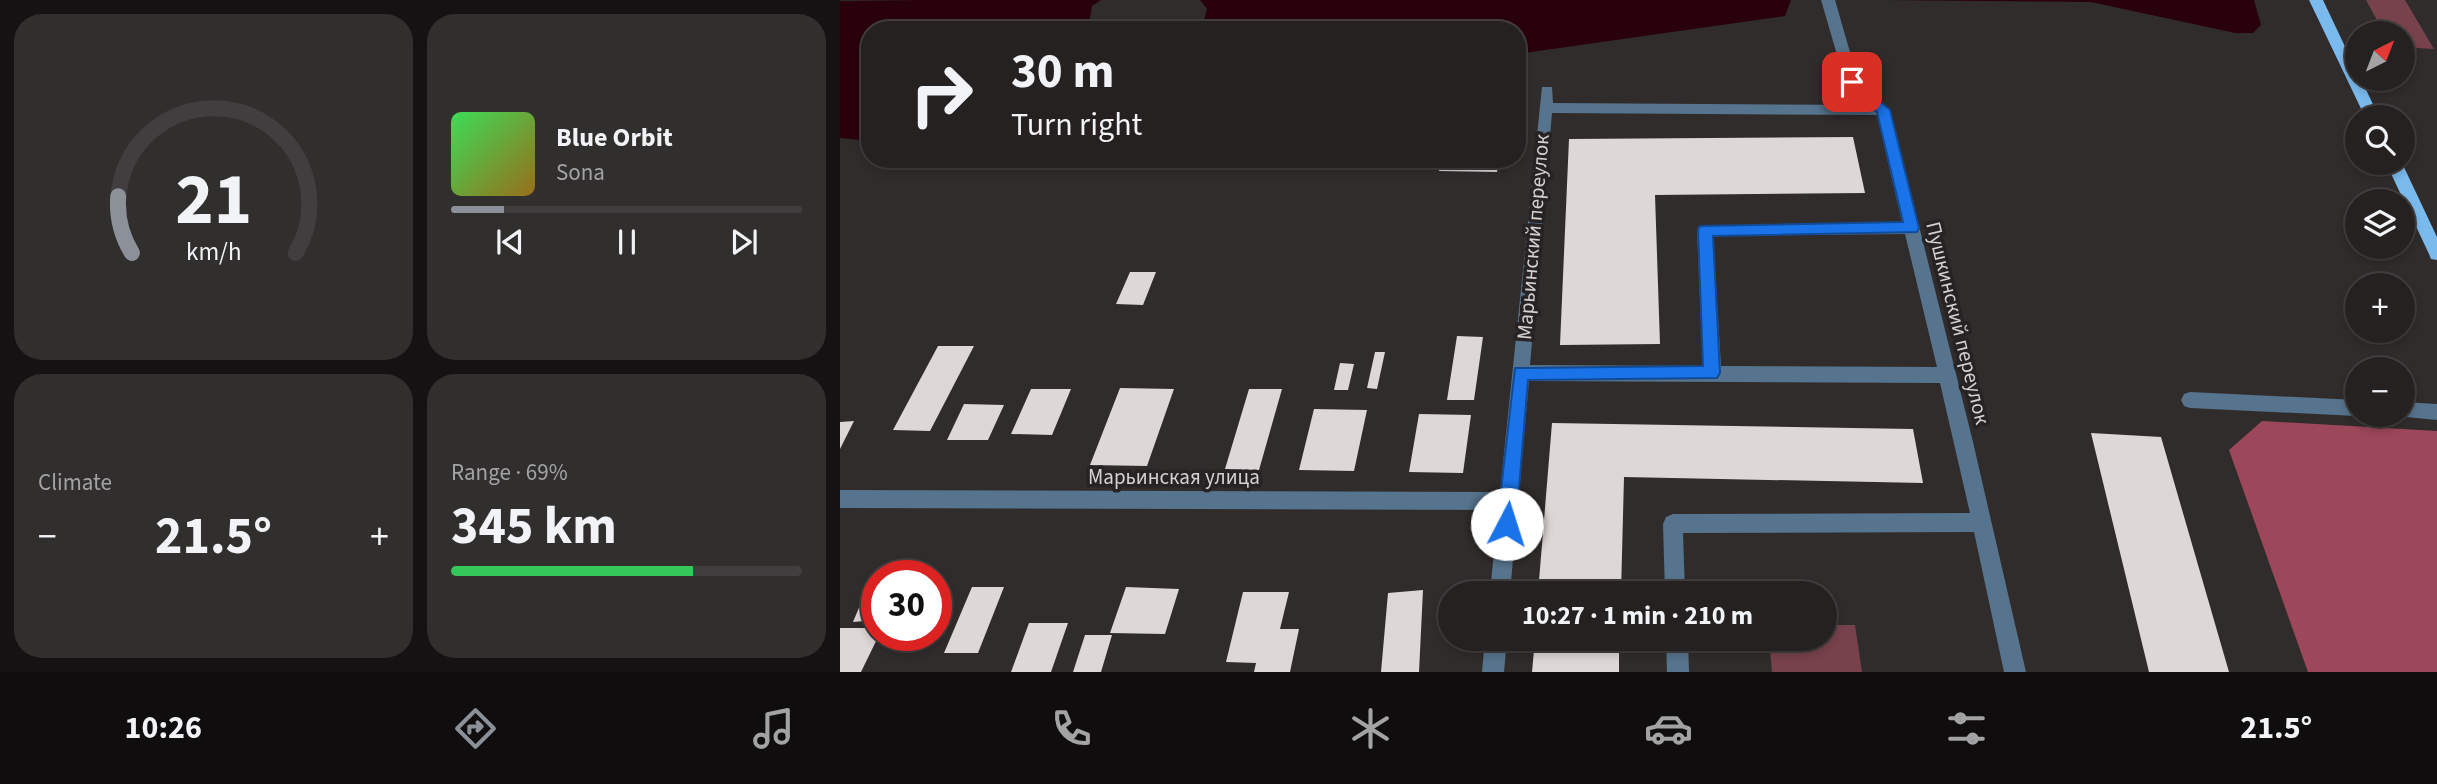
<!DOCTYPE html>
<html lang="en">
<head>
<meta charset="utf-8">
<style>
  body { margin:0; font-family:"Source Sans 3",sans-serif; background:#312e2e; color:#f1f3f6; height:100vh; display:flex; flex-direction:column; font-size:26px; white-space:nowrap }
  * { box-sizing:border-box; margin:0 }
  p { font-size:23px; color:#a3a3a5 }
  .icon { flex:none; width:38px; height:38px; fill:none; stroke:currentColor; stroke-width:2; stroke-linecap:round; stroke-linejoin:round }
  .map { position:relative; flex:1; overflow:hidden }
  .side { display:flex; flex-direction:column; gap:14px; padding:14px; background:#141212; width:840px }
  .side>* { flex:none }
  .top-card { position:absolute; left:21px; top:21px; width:665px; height:147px; border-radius:28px; box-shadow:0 4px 10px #0003,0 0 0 2px #423e3f; background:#252121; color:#f1f3f6; overflow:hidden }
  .needle { width:46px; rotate:42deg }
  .fabs { position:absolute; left:1505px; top:21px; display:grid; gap:14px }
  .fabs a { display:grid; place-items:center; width:70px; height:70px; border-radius:50%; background:#252121; box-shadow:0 4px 10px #0003,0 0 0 2px #423e3f; font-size:35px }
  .speed { position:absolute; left:21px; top:560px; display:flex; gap:14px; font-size:35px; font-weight:700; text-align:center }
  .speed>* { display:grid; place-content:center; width:91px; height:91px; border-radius:50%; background:#252121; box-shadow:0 4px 10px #0003,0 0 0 2px #423e3f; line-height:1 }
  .speed .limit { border:10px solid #d22; background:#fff; color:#111 }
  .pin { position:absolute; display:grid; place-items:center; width:60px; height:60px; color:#fff; margin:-30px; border-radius:14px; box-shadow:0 4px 10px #0006 }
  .me { position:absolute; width:77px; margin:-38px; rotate:5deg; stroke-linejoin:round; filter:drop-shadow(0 0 5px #0008) }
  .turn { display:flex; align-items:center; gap:24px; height:147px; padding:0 35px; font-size:32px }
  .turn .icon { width:91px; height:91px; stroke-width:2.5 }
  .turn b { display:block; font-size:49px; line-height:60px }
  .big { font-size:52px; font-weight:700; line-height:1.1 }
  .side .card { flex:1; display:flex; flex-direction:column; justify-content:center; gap:10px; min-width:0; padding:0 24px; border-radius:28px; background:#312e2e }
  .side .dial { align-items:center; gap:0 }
  .dial svg { height:182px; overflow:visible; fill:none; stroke:#423e3f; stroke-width:7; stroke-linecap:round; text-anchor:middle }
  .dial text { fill:#f1f3f6; stroke:none }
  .song { display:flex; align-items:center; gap:21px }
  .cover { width:84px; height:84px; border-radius:10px; background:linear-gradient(135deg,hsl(130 70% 55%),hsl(40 70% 35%)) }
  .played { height:7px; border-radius:4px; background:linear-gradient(90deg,#8c9099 15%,#423e3f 15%) }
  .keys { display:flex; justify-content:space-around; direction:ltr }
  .heat { display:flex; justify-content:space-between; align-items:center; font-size:38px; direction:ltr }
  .charge { height:10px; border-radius:5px; background:linear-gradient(90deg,#34c759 69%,#423e3f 0) }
  .side .tiles { flex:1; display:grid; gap:14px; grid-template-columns:repeat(2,1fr) }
  .trip { position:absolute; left:598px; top:581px; width:399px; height:70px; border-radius:35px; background:#252121; box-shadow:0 4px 10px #0003,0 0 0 2px #423e3f; font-weight:700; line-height:70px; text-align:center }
  .tab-bar { display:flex; height:112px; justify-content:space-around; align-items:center; background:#0f0d0d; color:#a3a3a5 }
  .tab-bar .icon { width:49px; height:49px }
  .tab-bar .on { color:#8c9099 }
  .tab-bar b { font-size:32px; color:#f1f3f6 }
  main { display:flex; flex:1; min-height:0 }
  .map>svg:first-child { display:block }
  .green { fill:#77424c }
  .forest { fill:#9d475a }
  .water { fill:#29010c }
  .building { fill:#ded7d8 }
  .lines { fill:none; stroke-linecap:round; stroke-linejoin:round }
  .minor { fill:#56748d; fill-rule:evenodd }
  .major { fill:#7abaed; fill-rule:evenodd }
  .route { fill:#1a73e8; stroke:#114b97; stroke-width:2 }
  .labels { text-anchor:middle; stroke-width:7; stroke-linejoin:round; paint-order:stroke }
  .street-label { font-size:21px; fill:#d4d1d1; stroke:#272223 }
</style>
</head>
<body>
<main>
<section class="side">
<div class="tiles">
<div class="card dial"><svg viewBox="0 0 100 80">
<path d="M14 69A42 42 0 1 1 86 69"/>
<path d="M14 69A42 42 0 0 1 8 44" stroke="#8c9099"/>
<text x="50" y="56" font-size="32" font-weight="700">21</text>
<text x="50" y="72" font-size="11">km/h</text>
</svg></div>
<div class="card">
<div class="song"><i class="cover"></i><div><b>Blue Orbit</b><p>Sona</p></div></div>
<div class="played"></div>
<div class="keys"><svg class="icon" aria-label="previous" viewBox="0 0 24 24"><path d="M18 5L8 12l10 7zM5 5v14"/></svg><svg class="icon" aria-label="pause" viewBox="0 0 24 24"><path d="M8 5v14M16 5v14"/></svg><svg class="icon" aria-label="next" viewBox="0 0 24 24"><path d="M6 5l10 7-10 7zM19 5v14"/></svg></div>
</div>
<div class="card"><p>Climate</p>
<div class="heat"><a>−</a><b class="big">21.5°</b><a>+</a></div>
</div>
<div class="card"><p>Range · 69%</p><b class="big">345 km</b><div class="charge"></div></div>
</div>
</section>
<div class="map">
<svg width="1597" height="672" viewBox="0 0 1597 672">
  <rect width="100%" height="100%" fill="#312c2c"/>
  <path class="green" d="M 1526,0 L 1565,0 L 1594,49 L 1563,47 L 1563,33 L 1544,33 Z
    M 985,625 L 1015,625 L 1022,672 L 932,672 L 929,639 L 985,639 Z"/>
  <path class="forest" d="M 1422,421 L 1597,431 L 1597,672 L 1468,672 L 1389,450 Z"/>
  <path class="water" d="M 85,0 L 261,0 L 252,6 L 248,30 L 30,30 L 30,141 L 0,138 L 0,1 Z
    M 360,0 L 951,0 L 945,16 L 677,54 L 677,30 L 355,30 L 363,24 L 367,9 Z
    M 1042,0 L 1414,0 L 1421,25 L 1413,33 L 1395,33 L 1251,2 Z"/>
  <path class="building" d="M 1013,137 L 1025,193 L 815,195 L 820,344 L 720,345 L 729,139 Z
    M 602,159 L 659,159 L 657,172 L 599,171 Z
    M 290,272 L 316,272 L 303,305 L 276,304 Z
    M 617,336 L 643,337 L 634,400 L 607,400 Z
    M 98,346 L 134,346 L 90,431 L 53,430 Z
    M 535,352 L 545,352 L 537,389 L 527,388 Z
    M 500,363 L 514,364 L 508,390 L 494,390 Z
    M 280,388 L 334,389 L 307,466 L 250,465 Z
    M 191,389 L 231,389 L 212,435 L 171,434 Z
    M 409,389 L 442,389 L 419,470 L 385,469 Z
    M 124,404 L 164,405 L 148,440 L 107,440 Z
    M 474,409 L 527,410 L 514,471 L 459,470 Z
    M 579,414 L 631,415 L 623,473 L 569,472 Z
    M 14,421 L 0,449 L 0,422 Z
    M 712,423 L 1073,429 L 1083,483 L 784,477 L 781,593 L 698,593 Z
    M 1251,433 L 1321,437 L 1389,672 L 1309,672 Z
    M 37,585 L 37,620 L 13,622 L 28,586 Z
    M 132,587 L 164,587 L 138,653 L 104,653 Z
    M 286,587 L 339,589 L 325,634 L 270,633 Z
    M 583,590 L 579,672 L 541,672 L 548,593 Z
    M 403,592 L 449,592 L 440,629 L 459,629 L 450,672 L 414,672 L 416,663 L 386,662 Z
    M 189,623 L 228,623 L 211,672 L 171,672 Z
    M 0,628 L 37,628 L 39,635 L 21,672 L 0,672 Z
    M 245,635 L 272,635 L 261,672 L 233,672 Z
    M 695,639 L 779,639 L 779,672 L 692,672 Z"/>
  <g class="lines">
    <path class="minor" d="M 981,0 L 995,0 L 1018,80 L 1050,110 L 1133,442 L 1186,672 L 1164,672 L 1134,532 L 843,533 L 845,593 L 825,593 L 823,524 L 826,517 L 833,514 L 1130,513 L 1100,383 L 689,381 L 670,593 L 650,593 L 658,510 L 0,508 L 0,490 L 660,492 L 702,87 L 712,87 L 713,103 L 1028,105 L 1005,82 ZM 712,113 L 1037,115 L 1062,222 L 859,226 L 857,230 L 863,366 L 690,365 ZM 1065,234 L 1097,367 L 881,366 L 873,236 Z
      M 1350,392 L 1517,400 L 1517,415 L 1521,415 L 1517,416 L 1350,408 L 1344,406 L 1341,400 L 1344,394 Z
      M 1563,402 L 1597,404 L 1597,420 L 1556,416 L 1563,415 Z
      M 645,639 L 667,639 L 664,672 L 642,672 Z
      M 826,639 L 848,639 L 849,672 L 827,672 Z"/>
    <path class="major" d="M 1469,0 L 1483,0 L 1517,72 L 1517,79 L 1521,79 L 1539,117 L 1525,117 Z
      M 1546,163 L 1562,163 L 1597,237 L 1597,260 L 1591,259 L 1589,254 Z"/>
  </g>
  <path class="route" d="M 1012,77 L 1050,110 L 1079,228 L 1077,232 L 873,236 L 880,373 L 877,378 L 688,380 L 676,524 L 673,530 L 667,532 L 660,530 L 657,524 L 675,368 L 863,366 L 858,230 L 860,226 L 1063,222 L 1037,112 L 1007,85 L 1005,82 Z"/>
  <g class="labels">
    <g class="street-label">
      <text transform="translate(693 237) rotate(-85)" y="7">Марьинский переулок</text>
      <text transform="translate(1118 323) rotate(76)" y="7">Пушкинский переулок</text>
      <text x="334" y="484">Марьинская улица</text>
    </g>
  </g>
</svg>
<div class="fabs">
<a><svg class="needle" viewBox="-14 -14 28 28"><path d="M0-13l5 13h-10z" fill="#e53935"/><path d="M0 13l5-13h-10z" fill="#a3a3a5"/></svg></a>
<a><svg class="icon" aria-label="search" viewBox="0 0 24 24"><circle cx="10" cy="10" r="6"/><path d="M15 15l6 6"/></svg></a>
<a><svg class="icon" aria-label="layers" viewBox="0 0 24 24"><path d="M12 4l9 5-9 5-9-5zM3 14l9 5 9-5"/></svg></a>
<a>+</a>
<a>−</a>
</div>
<div class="speed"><div class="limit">30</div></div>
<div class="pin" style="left:1012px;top:82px;background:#d93025"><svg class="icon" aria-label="arrive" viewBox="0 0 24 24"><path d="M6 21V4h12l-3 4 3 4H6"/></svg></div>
<svg class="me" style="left:667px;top:524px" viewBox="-20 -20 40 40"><circle r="19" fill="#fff"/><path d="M0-13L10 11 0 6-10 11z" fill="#1a73e8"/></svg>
<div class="trip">10:27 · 1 min · 210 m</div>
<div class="top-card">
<div class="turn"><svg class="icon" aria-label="right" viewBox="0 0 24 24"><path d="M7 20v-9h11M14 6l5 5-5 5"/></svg><div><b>30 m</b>Turn right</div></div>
</div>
</div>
</main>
<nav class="tab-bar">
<b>10:26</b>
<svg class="icon on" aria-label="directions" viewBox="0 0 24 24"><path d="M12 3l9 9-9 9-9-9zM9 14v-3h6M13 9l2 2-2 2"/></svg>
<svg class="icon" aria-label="music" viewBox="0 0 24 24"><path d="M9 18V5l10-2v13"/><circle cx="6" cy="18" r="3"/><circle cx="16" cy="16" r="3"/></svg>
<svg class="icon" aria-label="phone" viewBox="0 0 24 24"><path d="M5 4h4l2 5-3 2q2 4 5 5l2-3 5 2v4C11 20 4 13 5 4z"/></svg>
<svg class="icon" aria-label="climate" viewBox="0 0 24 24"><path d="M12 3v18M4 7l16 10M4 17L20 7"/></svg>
<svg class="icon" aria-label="car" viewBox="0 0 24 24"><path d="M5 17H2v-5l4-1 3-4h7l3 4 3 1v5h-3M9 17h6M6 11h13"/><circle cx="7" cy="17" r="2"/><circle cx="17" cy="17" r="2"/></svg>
<svg class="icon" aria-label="filters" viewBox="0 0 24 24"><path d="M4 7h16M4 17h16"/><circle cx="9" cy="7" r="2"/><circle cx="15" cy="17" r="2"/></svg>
<b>21.5°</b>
</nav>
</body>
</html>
